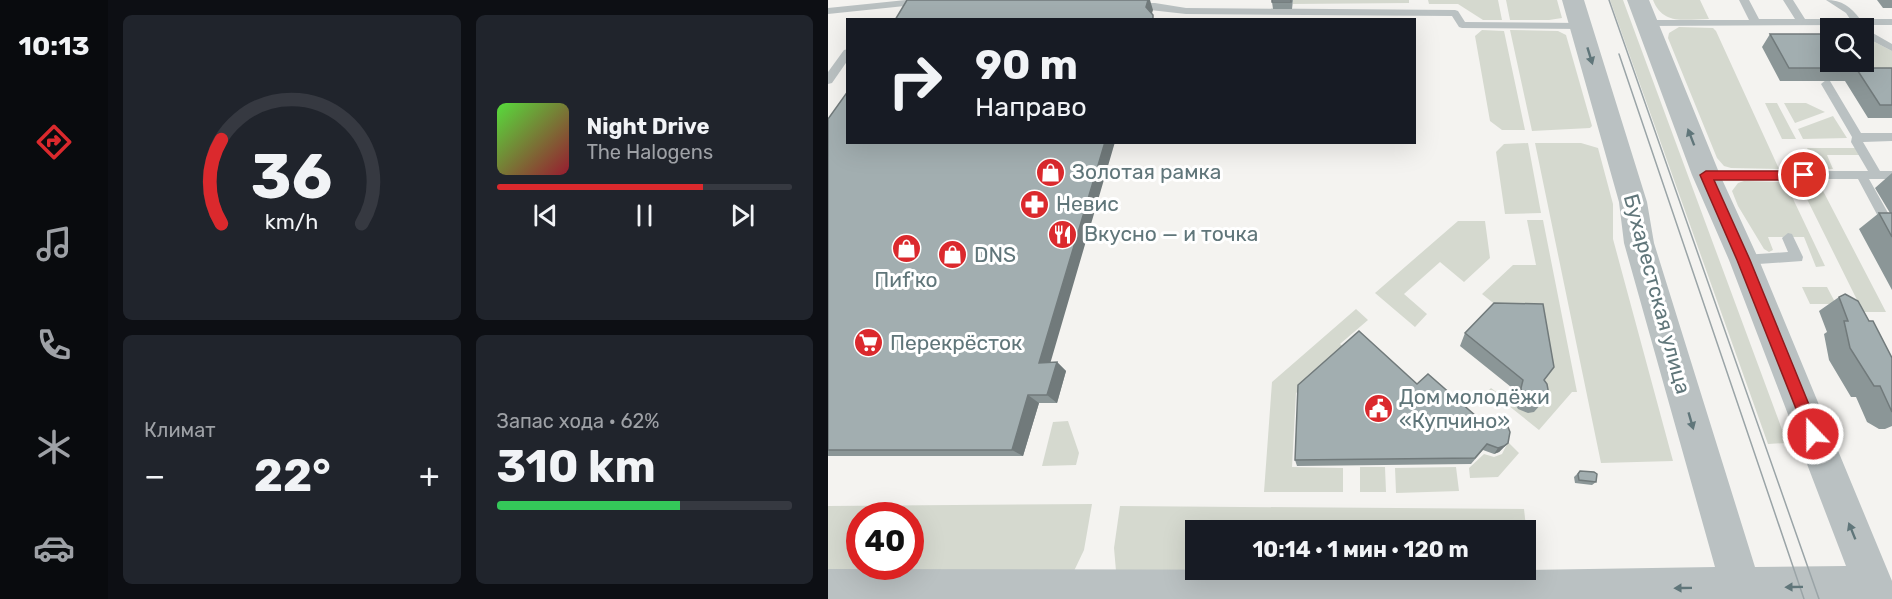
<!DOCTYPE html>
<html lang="ru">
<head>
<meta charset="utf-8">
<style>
  body { margin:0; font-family:Rubik,sans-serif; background:#20242c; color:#f1f3f6; height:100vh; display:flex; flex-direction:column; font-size:22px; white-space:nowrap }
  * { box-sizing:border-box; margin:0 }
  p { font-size:20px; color:#9ea1a6 }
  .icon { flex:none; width:33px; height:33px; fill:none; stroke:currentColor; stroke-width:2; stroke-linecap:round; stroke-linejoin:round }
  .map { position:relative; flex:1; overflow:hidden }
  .details { display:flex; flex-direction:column; gap:15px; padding:15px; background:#0d0f14; width:720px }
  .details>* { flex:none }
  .banner { position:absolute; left:18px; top:18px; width:570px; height:126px; border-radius:0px; box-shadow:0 6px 24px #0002; background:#171b24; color:#f1f3f6; overflow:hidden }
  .tools { position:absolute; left:992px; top:18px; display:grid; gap:12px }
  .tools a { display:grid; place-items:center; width:54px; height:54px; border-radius:0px; background:#171b24; box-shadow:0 6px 24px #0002; font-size:30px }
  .speed { position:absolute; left:18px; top:502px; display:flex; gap:12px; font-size:30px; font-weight:700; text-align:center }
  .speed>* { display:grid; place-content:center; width:78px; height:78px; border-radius:50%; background:#171b24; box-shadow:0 6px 24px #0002; line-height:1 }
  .speed .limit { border:9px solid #d22; background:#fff; color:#111 }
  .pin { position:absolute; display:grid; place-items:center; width:51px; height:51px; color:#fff; margin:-26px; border:3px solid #fff; border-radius:50%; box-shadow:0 2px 6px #0007 }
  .me { position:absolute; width:66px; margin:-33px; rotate:338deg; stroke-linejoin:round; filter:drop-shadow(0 0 4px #0008) }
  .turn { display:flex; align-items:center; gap:21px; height:126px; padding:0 30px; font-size:27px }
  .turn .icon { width:78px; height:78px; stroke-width:2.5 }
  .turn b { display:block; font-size:42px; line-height:51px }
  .big { font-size:45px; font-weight:700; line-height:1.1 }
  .details .tile { flex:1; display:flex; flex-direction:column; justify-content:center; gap:9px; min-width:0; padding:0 21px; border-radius:9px; background:#20242c }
  .details .dial { align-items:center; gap:0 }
  .dial svg { height:156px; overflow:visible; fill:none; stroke:#363941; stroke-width:7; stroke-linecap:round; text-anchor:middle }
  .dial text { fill:#f1f3f6; stroke:none }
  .song { display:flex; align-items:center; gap:18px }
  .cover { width:72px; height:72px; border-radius:9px; background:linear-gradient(135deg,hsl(110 70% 55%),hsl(350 70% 35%)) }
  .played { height:6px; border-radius:3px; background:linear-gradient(90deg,#db292d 70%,#363941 70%) }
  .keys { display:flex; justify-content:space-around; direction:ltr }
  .heat { display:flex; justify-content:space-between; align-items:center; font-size:33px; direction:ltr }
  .charge { height:9px; border-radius:4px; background:linear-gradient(90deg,#34c759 62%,#363941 0) }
  .details .tiles { flex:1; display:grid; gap:15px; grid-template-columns:repeat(2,1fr) }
  .trip { position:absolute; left:357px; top:520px; width:351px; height:60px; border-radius:0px; background:#171b24; box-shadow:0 6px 24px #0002; font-weight:700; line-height:60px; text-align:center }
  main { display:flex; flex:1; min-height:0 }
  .tab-bar { display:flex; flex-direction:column; width:108px; justify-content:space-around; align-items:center; background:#090b0e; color:#9ea1a6 }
  .tab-bar .icon { width:42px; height:42px }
  .tab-bar .on { color:#db292d }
  .tab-bar b { font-size:27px; color:#f1f3f6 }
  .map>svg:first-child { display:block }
  .green { fill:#d5d9cf; fill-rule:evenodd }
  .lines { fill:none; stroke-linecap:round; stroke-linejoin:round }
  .service { fill:#bac1c2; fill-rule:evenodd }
  .tertiary { fill:#bac1c2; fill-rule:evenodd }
  .tram { stroke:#9aa4a7; stroke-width:1.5 }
  .wall { fill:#8b9697 }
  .shaded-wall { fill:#717a7b }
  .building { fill:#a2aeb0; stroke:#717a7b; stroke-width:1.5 }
  .oneway { fill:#60767a }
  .route { fill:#db292d; stroke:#8e1b1d; stroke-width:1.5 }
  .labels { text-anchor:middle; stroke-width:6; stroke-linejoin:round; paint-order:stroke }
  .poi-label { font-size:21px; fill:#60767a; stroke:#fff; text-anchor:start }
  .street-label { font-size:21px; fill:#60767a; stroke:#fff }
</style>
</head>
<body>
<main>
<nav class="tab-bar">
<b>10:13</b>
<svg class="icon on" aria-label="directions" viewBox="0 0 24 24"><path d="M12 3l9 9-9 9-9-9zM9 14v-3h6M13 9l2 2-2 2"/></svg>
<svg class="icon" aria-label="music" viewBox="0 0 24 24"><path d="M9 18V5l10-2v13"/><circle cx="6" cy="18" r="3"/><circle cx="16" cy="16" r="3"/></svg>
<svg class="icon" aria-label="phone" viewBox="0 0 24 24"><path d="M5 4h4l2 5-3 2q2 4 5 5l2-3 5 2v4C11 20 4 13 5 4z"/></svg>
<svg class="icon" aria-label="climate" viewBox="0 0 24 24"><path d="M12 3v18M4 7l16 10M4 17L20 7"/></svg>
<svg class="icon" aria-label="car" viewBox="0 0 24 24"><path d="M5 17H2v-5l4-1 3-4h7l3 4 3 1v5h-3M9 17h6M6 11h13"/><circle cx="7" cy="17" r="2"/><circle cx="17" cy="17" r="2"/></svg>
</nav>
<section class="details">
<div class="tiles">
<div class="tile dial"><svg viewBox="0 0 100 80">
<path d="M14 69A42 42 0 1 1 86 69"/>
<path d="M14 69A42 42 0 0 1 14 26" stroke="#db292d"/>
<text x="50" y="56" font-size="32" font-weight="700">36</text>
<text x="50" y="72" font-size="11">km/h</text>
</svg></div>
<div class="tile">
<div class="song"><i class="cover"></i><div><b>Night Drive</b><p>The Halogens</p></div></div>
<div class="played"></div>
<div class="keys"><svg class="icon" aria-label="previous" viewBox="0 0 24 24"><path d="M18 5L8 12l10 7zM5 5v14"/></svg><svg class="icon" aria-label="pause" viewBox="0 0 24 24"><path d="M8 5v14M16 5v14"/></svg><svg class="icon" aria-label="next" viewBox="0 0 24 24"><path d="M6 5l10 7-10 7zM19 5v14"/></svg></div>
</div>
<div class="tile"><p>Климат</p>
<div class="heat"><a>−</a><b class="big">22°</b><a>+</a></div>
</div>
<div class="tile"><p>Запас хода · 62%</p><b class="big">310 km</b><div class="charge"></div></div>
</div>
</section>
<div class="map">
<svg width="1064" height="599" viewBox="0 0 1064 599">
  <rect width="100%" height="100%" fill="#f4f3f0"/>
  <path class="green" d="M 465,0 L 581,0 L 581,3 L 465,4 Z
    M 600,0 L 670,0 L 674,20 L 655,20 L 630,4 L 601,4 Z
    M 678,0 L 729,0 L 734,18 L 721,20 L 682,20 Z
    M 782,0 L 795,0 L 959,443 L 940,444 Z
    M 825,0 L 872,0 L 881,19 C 858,19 835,26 825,0 Z
    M 851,27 L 885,28 L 888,31 L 951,169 L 903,168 L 896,166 L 889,158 L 840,38 L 841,33 Z
    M 654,30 L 676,31 L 697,130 L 674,130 L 662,121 L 647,36 Z
    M 682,30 L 730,31 L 738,35 L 764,126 L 762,128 L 704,131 Z
    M 1035,36 L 1064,51 L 1064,69 L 1051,70 L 1044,66 L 1043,59 L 1035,52 Z
    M 937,103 L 949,103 L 968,139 L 954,139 Z
    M 956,103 L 978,103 L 997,112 L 967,123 Z
    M 1005,116 L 1019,138 L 975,139 L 970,129 Z
    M 700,143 L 713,213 L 677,214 L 668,152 L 676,144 Z
    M 707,143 L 753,143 L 770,148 L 785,204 L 785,239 L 845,461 L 773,463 Z
    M 979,148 L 1027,148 L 1032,155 L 999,155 L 1005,169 L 991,169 Z
    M 916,181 L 957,182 L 997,266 L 988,267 L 976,237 L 940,237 L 945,250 L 941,252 L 936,249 L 910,206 L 904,191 L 910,183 Z
    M 973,187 L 993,187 L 1058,312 L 1035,312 Z
    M 699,220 L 715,220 L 749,392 L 744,392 L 711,430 L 661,390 L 663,388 L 679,400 L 685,399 L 688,392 L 674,310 L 654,294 L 685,265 L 708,265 Z
    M 630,221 L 657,221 L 662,258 L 636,282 L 612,262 L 576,294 L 599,314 L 587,327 L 547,293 Z
    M 974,287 L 999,287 L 1008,304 L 982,304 Z
    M 528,309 L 540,320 L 512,344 L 517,348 L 468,393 L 464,467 L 515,468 L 515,492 L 436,492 L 444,382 Z
    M 240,421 L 251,453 L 248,465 L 214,466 L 225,422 Z
    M 680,442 L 691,453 L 670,477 L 642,478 L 641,468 L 656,454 L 666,457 L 674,454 Z
    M 532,467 L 557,467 L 558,492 L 532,492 Z
    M 628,467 L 631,491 L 568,493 L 567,468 Z
    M 264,504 L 256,550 L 246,571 L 0,570 L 0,506 ZM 32,516 L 82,516 L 82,567 L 32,567 Z
    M 292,506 L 696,509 L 701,554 L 698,554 L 698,531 L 368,531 L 368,570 L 288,571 L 286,548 Z"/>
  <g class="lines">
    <path class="service" d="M 78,0 L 101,1 L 96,4 L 0,14 L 0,8 Z
      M 911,0 L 921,0 L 931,19 L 967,19 L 955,0 L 965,0 L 977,19 L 1022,19 L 1018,13 L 998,0 C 1014,0 1023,7 1032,19 L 1064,19 L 1064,25 L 1037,25 L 1043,32 L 1064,44 L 1064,51 L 1035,36 L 1035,28 L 1030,28 L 1027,25 L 818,26 L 813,23 L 818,20 L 921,20 Z
      M 307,3 L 327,3 L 358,8 L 627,10 L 630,11 L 637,22 L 753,23 L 758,26 L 753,29 L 634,28 L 631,27 L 624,16 L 358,14 L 304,8 L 304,4 Z
      M 20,49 L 20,60 L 4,83 L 0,84 L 0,72 L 16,50 Z
      M 998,80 L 1002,81 L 1033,133 L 1064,133 L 1064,141 L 1035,142 L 1052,171 L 1064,171 L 1064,179 L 1041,179 L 1064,220 L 1064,236 L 1060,235 L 1030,179 L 878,179 L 872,175 L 878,171 L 1040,171 L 1023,142 L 1024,137 L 993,84 Z
      M 960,233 L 964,234 L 975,257 L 974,261 L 916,265 L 911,264 L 910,260 L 911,256 L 916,255 L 960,252 L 954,238 Z"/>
    <path class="tertiary" d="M 734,0 L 756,0 L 819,202 L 826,243 L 927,567 L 1018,566 L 901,260 L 864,175 L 799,0 L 821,0 L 892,175 L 931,260 L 1064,581 L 1064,599 L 0,599 L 0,569 L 698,570 L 887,567 L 796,243 L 791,202 Z"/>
    <path class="tram" d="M 781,0 L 991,599
      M 791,54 L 976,599"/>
  </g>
  <path class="wall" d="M 465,0 L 464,9 L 445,9 L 444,2 Z
    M 1049,0 L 1064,0 L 1064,8 L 1055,8 Z
    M 942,34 L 1002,62 L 1035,62 L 1035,49 L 1041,58 L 1036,64 L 1039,68 L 1064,68 L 1064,118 L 1040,118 L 1017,81 L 952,81 L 934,47 Z
    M 0,119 L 223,363 L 229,362 L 238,371 L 229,403 L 211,403 L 195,456 L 0,456 Z
    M 1064,173 L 1064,290 L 1031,229 L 1051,213 L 1062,213 L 1047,188 Z
    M 1011,297 L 1041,321 L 1064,358 L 1064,426 L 1057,429 L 1051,429 L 1039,422 L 1028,397 L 1023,397 L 1001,360 L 996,334 L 999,332 L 991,311 Z
    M 637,333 L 716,381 L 721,395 L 706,412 L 700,413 L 690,409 L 687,404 L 686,399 L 688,391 L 632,346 Z
    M 589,384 L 656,423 L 680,443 L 671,452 L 666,454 L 655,450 L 643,464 L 469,466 L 467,460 Z
    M 752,471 L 768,482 L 764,485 L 747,483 L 746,477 Z"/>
  <path class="shaded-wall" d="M 320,0 L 322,0 L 325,10 L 322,20 L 318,7 Z
    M 277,142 L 287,142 L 220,371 L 211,363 Z
    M 229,362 L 238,371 L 229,403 L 219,395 Z
    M 200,395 L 211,403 L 195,456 L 184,450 Z
    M 680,443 L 671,452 L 666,454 L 670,448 Z"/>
  <path class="building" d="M 79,0 L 320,0 L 318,7 L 325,15 L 325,20 L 67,20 Z
    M 444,0 L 463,0 L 463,2 L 444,2 Z
    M 942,34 L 1002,34 L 1002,62 L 1034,62 L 1039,68 L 1064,68 L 1064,105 L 1052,105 L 1028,68 L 961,68 Z
    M 1035,49 L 1041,58 L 1035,58 Z
    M 20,91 L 20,142 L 277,142 L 211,363 L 229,362 L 219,395 L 200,395 L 184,450 L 0,450 L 0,119 Z
    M 1051,213 L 1064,213 L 1064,237 Z
    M 1017,294 L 1030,301 L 1041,321 L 1045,321 L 1064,358 L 1064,412 L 1052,386 L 1046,386 L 1022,348 L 1016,321 L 1020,321 L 1011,297 Z
    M 666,303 L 715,304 L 726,367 L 716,380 L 719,384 L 721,395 L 714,402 L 708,403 L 698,398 L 694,394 L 693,388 L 695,380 L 637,333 Z
    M 531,331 L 589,384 L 600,374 L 656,423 L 660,420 L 671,420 L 680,427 L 682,432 L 680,443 L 676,446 L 670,448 L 659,444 L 647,458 L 467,460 L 470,385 Z
    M 752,471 L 766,472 L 769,474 L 768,482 L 751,480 L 750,474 Z
    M 698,553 L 705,553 L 706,561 L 698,561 Z"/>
  <defs><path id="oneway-solid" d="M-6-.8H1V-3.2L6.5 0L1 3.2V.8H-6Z" transform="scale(1.5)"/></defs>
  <g class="oneway">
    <use href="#oneway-solid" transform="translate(762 56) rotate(73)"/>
    <use href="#oneway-solid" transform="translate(863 137) rotate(-111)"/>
    <use href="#oneway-solid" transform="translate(863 421) rotate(74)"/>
    <use href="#oneway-solid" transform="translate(1024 531) rotate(-112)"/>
    <use href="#oneway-solid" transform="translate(966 587) rotate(179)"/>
    <use href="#oneway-solid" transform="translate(855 588) rotate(179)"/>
  </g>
  <path class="route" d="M 878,171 L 976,171 L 982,175 L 976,180 L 886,180 L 922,260 L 993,434 L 991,440 L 985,442 L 980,440 L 978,434 L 909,260 L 872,175 Z"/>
  <defs>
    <symbol id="shop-disc" viewBox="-11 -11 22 22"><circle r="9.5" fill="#db292d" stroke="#fff"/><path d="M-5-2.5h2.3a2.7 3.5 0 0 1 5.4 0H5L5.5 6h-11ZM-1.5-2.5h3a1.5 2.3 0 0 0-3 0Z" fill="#fff"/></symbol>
    <symbol id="pharmacy-disc" viewBox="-11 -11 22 22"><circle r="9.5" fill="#db292d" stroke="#fff"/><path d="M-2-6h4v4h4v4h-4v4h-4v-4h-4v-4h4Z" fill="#fff"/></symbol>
    <symbol id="restaurant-disc" viewBox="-11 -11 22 22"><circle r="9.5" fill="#db292d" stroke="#fff"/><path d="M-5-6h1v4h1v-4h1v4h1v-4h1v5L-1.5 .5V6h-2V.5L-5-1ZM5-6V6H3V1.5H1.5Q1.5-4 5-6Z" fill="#fff"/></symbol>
    <symbol id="supermarket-disc" viewBox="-11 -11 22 22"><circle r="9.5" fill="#db292d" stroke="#fff"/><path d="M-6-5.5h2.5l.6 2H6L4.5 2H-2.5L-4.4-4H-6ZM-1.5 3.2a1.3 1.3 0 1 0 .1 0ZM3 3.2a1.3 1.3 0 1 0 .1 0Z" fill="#fff"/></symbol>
    <symbol id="civic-disc" viewBox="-11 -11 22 22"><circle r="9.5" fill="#db292d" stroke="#fff"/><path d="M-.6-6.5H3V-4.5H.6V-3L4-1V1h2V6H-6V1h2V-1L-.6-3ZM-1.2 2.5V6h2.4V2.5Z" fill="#fff"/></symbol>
  </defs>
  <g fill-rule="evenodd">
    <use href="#shop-disc" x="206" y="156" width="33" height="33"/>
    <use href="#pharmacy-disc" x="190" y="188" width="33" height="33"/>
    <use href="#restaurant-disc" x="218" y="218" width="33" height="33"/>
    <use href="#shop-disc" x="62" y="232" width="33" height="33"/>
    <use href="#shop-disc" x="108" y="238" width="33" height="33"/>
    <use href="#supermarket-disc" x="24" y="326" width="33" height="33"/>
    <use href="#civic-disc" x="534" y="392" width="33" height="33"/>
  </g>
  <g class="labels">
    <g class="poi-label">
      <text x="244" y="179">Золотая рамка</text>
      <text x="228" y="211">Невис</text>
      <text x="256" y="241">Вкусно — и точка</text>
      <text x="146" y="262">DNS</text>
      <text x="78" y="287" text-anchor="middle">Пиf'ко</text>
      <text x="62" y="350">Перекрёсток</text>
      <text x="571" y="404">Дом молодёжи<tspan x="571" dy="24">«Купчино»</tspan></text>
    </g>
    <g class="street-label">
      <text transform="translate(829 294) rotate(75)" y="7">Бухарестская улица</text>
    </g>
  </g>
</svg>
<div class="tools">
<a><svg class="icon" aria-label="search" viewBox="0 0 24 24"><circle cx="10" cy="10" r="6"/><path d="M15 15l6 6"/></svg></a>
</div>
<div class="speed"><div class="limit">40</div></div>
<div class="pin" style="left:976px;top:175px;background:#d93025"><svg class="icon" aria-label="arrive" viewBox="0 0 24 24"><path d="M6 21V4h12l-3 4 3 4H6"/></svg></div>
<svg class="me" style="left:985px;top:434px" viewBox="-20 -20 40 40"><circle r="17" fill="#db292d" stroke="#fff" stroke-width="3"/><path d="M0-11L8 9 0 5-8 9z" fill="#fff"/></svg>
<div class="trip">10:14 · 1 мин · 120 m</div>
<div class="banner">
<div class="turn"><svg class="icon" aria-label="right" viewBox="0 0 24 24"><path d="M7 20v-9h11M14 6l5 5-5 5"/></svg><div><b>90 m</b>Направо</div></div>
</div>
</div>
</main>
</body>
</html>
